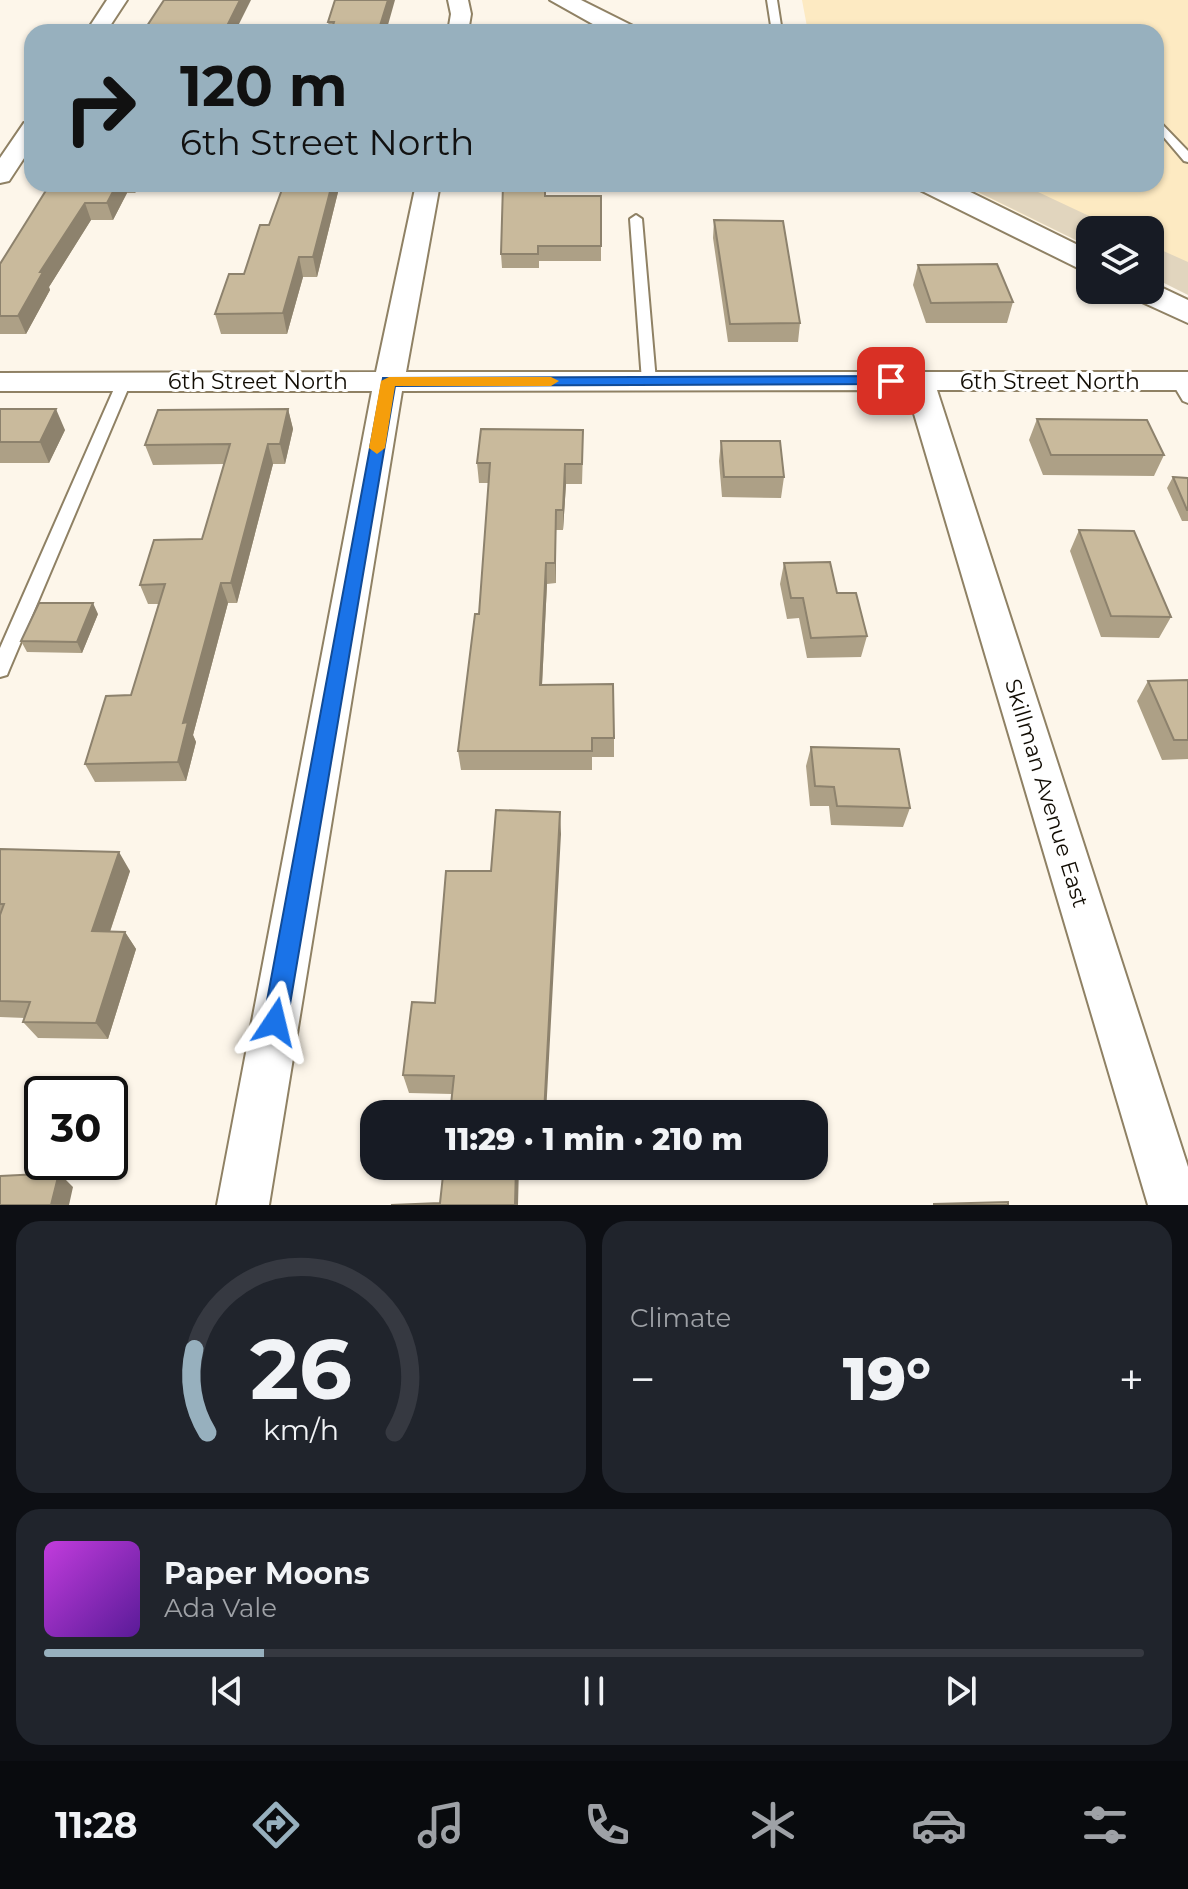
<!DOCTYPE html>
<html lang="en">
<head>
<meta charset="utf-8">
<style>
  body { margin:0; font-family:Montserrat,sans-serif; background:#20242c; color:#f1f3f6; height:100vh; display:flex; flex-direction:column; font-size:30px; white-space:nowrap }
  * { box-sizing:border-box; margin:0 }
  p { font-size:26px; color:#9ea1a6 }
  .icon { flex:none; width:44px; height:44px; fill:none; stroke:currentColor; stroke-width:2; stroke-linecap:round; stroke-linejoin:round }
  .map { position:relative; height:1205px; overflow:hidden }
  .panel { display:flex; flex-direction:column; gap:16px; padding:16px; background:#0d0f14; flex:1 }
  .panel>* { flex:none }
  .guide { position:absolute; left:24px; top:24px; width:1140px; height:168px; border-radius:24px; box-shadow:0 2px 6px #0004; background:#97b0be; color:#111; overflow:hidden }
  .buttons { position:absolute; left:1076px; top:216px; display:grid; gap:16px }
  .buttons a { display:grid; place-items:center; width:88px; height:88px; border-radius:16px; background:#171b24; box-shadow:0 2px 6px #0004; font-size:40px }
  .speed { position:absolute; left:24px; top:1076px; display:flex; gap:16px; font-size:40px; font-weight:700; text-align:center }
  .speed>* { display:grid; place-content:center; width:104px; height:104px; border-radius:50%; background:#171b24; box-shadow:0 2px 6px #0004; line-height:1 }
  .speed .limit { border:4px solid #111; border-radius:12px; background:#fff; color:#111 }
  .pin { position:absolute; display:grid; place-items:center; width:68px; height:68px; color:#fff; margin:-34px; border-radius:16px; box-shadow:0 4px 12px #0006 }
  .me { position:absolute; width:88px; margin:-44px; rotate:10deg; stroke-linejoin:round; filter:drop-shadow(0 0 6px #0008) }
  .turn { display:flex; align-items:center; gap:28px; height:168px; padding:0 24px; font-size:36px }
  .turn .icon { width:104px; height:104px; stroke-width:2.5 }
  .turn b { display:block; font-size:56px; line-height:68px }
  .big { font-size:60px; font-weight:800; line-height:1.1 }
  .panel .card { flex:1; display:flex; flex-direction:column; justify-content:center; gap:12px; min-width:0; padding:0 28px; border-radius:24px; background:#20242c }
  .panel .dial { align-items:center; gap:0 }
  .dial svg { height:208px; overflow:visible; fill:none; stroke:#363941; stroke-width:7; stroke-linecap:round; text-anchor:middle }
  .dial text { fill:#f1f3f6; stroke:none }
  .song { display:flex; align-items:center; gap:24px }
  .cover { width:96px; height:96px; border-radius:12px; background:linear-gradient(135deg,hsl(290 70% 55%),hsl(270 70% 35%)) }
  .played { height:8px; border-radius:4px; background:linear-gradient(90deg,#97b0be 20%,#363941 20%) }
  .keys { display:flex; justify-content:space-around; direction:ltr }
  .heat { display:flex; justify-content:space-between; align-items:center; font-size:44px; direction:ltr }
  .panel .tiles { flex:1; display:grid; gap:16px; grid-template-columns:1fr 1fr }
  .card:last-child { grid-column:span 2 }
  .trip { position:absolute; left:360px; top:1100px; width:468px; height:80px; border-radius:24px; background:#171b24; box-shadow:0 2px 6px #0004; font-weight:800; line-height:80px; text-align:center }
  .tab-bar { display:flex; height:128px; justify-content:space-around; align-items:center; background:#090b0e; color:#9ea1a6 }
  .tab-bar .icon { width:56px; height:56px }
  .tab-bar .on { color:#97b0be }
  .tab-bar b { font-size:36px; color:#f1f3f6 }
  .map>svg:first-child { display:block }
  .built { fill:#fdeac2 }
  .green { fill:#e1d5be }
  .lines { fill:none; stroke-linecap:round; stroke-linejoin:round }
  .lane-casing { stroke:#8f8164; stroke-width:4 }
  .street-casing { stroke:#8f8164; stroke-width:4 }
  .secondary-casing { stroke:#8f8164; stroke-width:4 }
  .lane { fill:#fff; fill-rule:evenodd }
  .street { fill:#fff; fill-rule:evenodd }
  .secondary { fill:#fff; fill-rule:evenodd }
  .wall { fill:#ada086 }
  .shaded-wall { fill:#8d826d }
  .building { fill:#c9ba9c; stroke:#8d826d; stroke-width:2 }
  .route { fill:#1a73e8; stroke:#114b97; stroke-width:2 }
  .slow { fill:#f59e0b }
  .labels { text-anchor:middle; stroke-width:6; stroke-linejoin:round; paint-order:stroke }
  .street-label { font-size:22px; fill:#110c03; stroke:#fff }
</style>
</head>
<body>
<div class="map">
<svg width="1188" height="1205" viewBox="0 0 1188 1205">
  <rect width="100%" height="100%" fill="#fdf6ea"/>
  <path class="built" d="M 802,0 L 1188,0 L 1188,294 L 1150,275 L 1150,230 L 1090,230 L 1090,247 L 960,184 L 1156,184 L 1156,32 L 808,32 Z"/>
  <path class="green" d="M 962,184 L 1021,184 L 1119,230 L 1090,230 L 1090,247 Z
    M 1150,245 L 1188,262 L 1188,295 L 1150,276 Z"/>
  <g class="lines">
    <defs>
      <path id="lane" d="M 767,0 L 777,0 L 782,32 L 772,32 Z
        M 1156,118 L 1188,151 L 1188,162 L 1184,161 L 1156,128 Z
        M 636,215 L 642,219 L 656,381 L 649,386 L 642,381 L 630,219 Z
        M 1178,376 L 1183,378 L 1188,385 L 1188,403 L 1183,401 L 1171,381 Z
        M 124,377 L 131,382 L 9,670 L 7,675 L 0,677 L 0,648 L 117,382 Z"/>
      <path id="street" d="M 107,0 L 127,0 L 106,32 L 86,32 Z
        M 448,0 L 468,0 L 471,14 L 468,32 L 448,32 L 451,14 Z
        M 32,121 L 32,146 L 9,181 L 0,183 L 0,158 L 24,123 Z
        M 416,184 L 440,184 L 406,372 L 1188,372 L 1188,390 L 937,390 L 1188,1167 L 1188,1205 L 1148,1205 L 907,390 L 402,391 L 269,1205 L 217,1205 L 372,391 L 0,391 L 0,373 L 376,372 Z"/>
      <path id="secondary" d="M 550,0 L 581,0 L 635,27 L 638,32 L 607,32 Z
        M 916,184 L 954,184 L 1090,251 L 1090,274 L 920,190 Z
        M 1150,282 L 1188,300 L 1188,323 L 1131,297 L 1126,290 L 1150,290 Z"/>
    </defs>
    <use href="#lane" class="lane-casing"/>
    <use href="#street" class="street-casing"/>
    <use href="#secondary" class="secondary-casing"/>
    <use href="#lane" class="lane"/>
    <use href="#street" class="street"/>
    <use href="#secondary" class="secondary"/>
  </g>
  <path class="wall" d="M 328,22 L 386,32 L 330,32 Z
    M 50,184 L 140,184 L 135,193 L 127,193 L 113,220 L 91,220 L 49,287 L 50,290 L 26,334 L 0,334 L 0,264 Z
    M 284,184 L 340,184 L 317,277 L 303,277 L 287,334 L 221,334 L 215,314 L 244,274 L 269,225 Z
    M 545,196 L 601,196 L 601,261 L 539,261 L 539,268 L 502,268 L 501,254 Z
    M 714,220 L 800,323 L 798,342 L 728,342 L 713,238 Z
    M 918,265 L 1013,302 L 1007,323 L 926,323 L 913,285 Z
    M 0,409 L 65,430 L 49,463 L 0,463 Z
    M 288,409 L 293,429 L 285,464 L 273,464 L 237,603 L 228,603 L 193,735 L 196,742 L 186,781 L 95,782 L 85,764 L 131,695 L 159,604 L 148,604 L 140,585 L 202,539 L 224,464 L 153,465 L 145,445 Z
    M 1037,419 L 1164,455 L 1154,476 L 1043,475 L 1029,440 Z
    M 721,441 L 784,477 L 781,498 L 722,497 L 719,461 Z
    M 583,450 L 582,484 L 566,484 L 563,530 L 556,530 L 556,583 L 547,584 L 542,685 L 614,738 L 614,757 L 592,757 L 592,770 L 461,770 L 458,751 L 479,614 L 489,483 L 479,483 L 477,463 Z
    M 1173,477 L 1188,478 L 1188,521 L 1182,521 L 1167,488 Z
    M 1079,530 L 1171,617 L 1159,638 L 1101,637 L 1070,551 Z
    M 784,563 L 837,593 L 867,636 L 861,657 L 807,658 L 799,618 L 787,619 L 780,584 Z
    M 98,614 L 82,653 L 27,652 L 21,641 Z
    M 1188,680 L 1188,759 L 1162,760 L 1137,701 L 1148,681 Z
    M 811,747 L 910,808 L 903,827 L 831,825 L 829,806 L 810,806 L 806,766 Z
    M 561,834 L 452,1094 L 409,1093 L 403,1075 L 435,1003 L 491,871 Z
    M 0,849 L 130,871 L 110,932 L 125,932 L 136,949 L 108,1039 L 38,1038 L 23,1022 L 25,1018 L 0,1017 Z"/>
  <path class="shaded-wall" d="M 240,0 L 251,0 L 235,32 L 224,32 Z
    M 388,0 L 395,0 L 386,32 L 378,32 Z
    M 117,184 L 124,184 L 127,193 L 113,220 L 107,203 Z
    M 132,184 L 140,184 L 135,193 Z
    M 332,184 L 340,184 L 317,277 L 313,257 Z
    M 85,203 L 91,220 L 49,287 L 50,290 L 26,334 L 18,316 L 40,272 Z
    M 299,257 L 303,277 L 287,334 L 283,313 Z
    M 56,409 L 65,430 L 49,463 L 40,442 Z
    M 288,409 L 293,429 L 285,464 L 280,444 Z
    M 268,444 L 273,464 L 237,603 L 231,583 Z
    M 565,464 L 566,484 L 563,530 L 563,510 Z
    M 556,510 L 556,583 L 555,563 Z
    M 546,563 L 547,584 L 541,704 L 540,685 Z
    M 221,583 L 228,603 L 193,735 L 196,742 L 186,781 L 178,762 L 183,723 Z
    M 93,603 L 98,614 L 82,653 L 77,642 Z
    M 560,812 L 561,834 L 546,1114 L 544,1114 Z
    M 119,852 L 130,871 L 104,949 L 92,931 Z
    M 125,932 L 136,949 L 108,1039 L 96,1023 Z
    M 516,1166 L 519,1166 L 518,1205 L 515,1205 Z
    M 59,1173 L 73,1187 L 69,1205 L 51,1205 Z"/>
  <path class="building" d="M 164,0 L 240,0 L 224,32 L 143,32 Z
    M 335,0 L 388,0 L 378,32 L 331,32 L 334,22 L 328,22 Z
    M 50,184 L 117,184 L 107,203 L 85,203 L 40,272 L 43,272 L 18,316 L 0,316 L 0,264 Z
    M 284,184 L 332,184 L 313,257 L 299,257 L 283,313 L 215,314 L 229,274 L 244,274 L 260,225 L 269,225 Z
    M 503,184 L 545,184 L 545,196 L 601,196 L 601,246 L 538,246 L 538,254 L 501,254 Z
    M 714,220 L 783,221 L 800,323 L 730,324 Z
    M 997,264 L 1013,302 L 931,303 L 918,265 Z
    M 0,409 L 56,409 L 40,442 L 0,442 Z
    M 288,409 L 280,444 L 268,444 L 231,583 L 221,583 L 183,723 L 188,722 L 178,762 L 85,764 L 106,696 L 131,695 L 165,584 L 140,585 L 154,540 L 202,539 L 230,444 L 145,445 L 158,410 Z
    M 1037,419 L 1147,420 L 1164,455 L 1051,455 Z
    M 481,429 L 583,430 L 582,464 L 565,464 L 563,510 L 556,510 L 555,563 L 546,563 L 540,685 L 613,684 L 614,738 L 592,738 L 592,751 L 458,751 L 475,614 L 479,614 L 490,463 L 477,463 Z
    M 721,441 L 780,441 L 784,477 L 724,477 Z
    M 1173,477 L 1188,478 L 1188,510 L 1187,510 Z
    M 1079,530 L 1134,531 L 1171,617 L 1111,616 Z
    M 830,562 L 837,593 L 856,593 L 867,636 L 811,638 L 803,598 L 791,598 L 784,563 Z
    M 39,603 L 93,603 L 77,642 L 21,641 Z
    M 1188,680 L 1188,740 L 1174,740 L 1148,681 Z
    M 811,747 L 899,749 L 910,808 L 837,806 L 834,787 L 815,786 Z
    M 496,810 L 560,812 L 544,1114 L 450,1114 L 454,1076 L 403,1075 L 412,1002 L 435,1003 L 446,871 L 491,871 Z
    M 0,849 L 119,852 L 92,931 L 125,932 L 96,1023 L 23,1022 L 30,1002 L 0,1001 L 0,915 L 4,904 L 0,904 Z
    M 444,1166 L 516,1166 L 515,1205 L 391,1205 L 440,1203 Z
    M 59,1173 L 51,1205 L 0,1205 L 0,1176 Z
    M 1008,1202 L 1008,1205 L 933,1204 Z"/>
  <path class="route" d="M 891,376 L 896,378 L 896,384 L 395,386 L 287,1022 L 284,1030 L 275,1034 L 266,1030 L 263,1022 L 383,378 Z"/>
  <path class="slow" d="M 389,377 L 551,377 L 559,381 L 551,386 L 395,386 L 385,448 L 377,454 L 369,448 L 381,381 Z"/>
  <g class="labels">
    <g class="street-label">
      <text x="258" y="389">6th Street North</text>
      <text x="1050" y="389">6th Street North</text>
      <text transform="translate(1047 793) rotate(73)" y="8">Skillman Avenue East</text>
    </g>
  </g>
</svg>
<div class="buttons">
<a><svg class="icon" aria-label="layers" viewBox="0 0 24 24"><path d="M12 4l9 5-9 5-9-5zM3 14l9 5 9-5"/></svg></a>
</div>
<div class="speed"><div class="limit">30</div></div>
<div class="pin" style="left:891px;top:381px;background:#d93025"><svg class="icon" aria-label="arrive" viewBox="0 0 24 24"><path d="M6 21V4h12l-3 4 3 4H6"/></svg></div>
<svg class="me" style="left:275px;top:1022px" viewBox="-20 -20 40 40"><path d="M0-17L14 15 0 8-14 15z" fill="#1a73e8" stroke="#fff" stroke-width="4"/></svg>
<div class="trip">11:29 · 1 min · 210 m</div>
<div class="guide">
<div class="turn"><svg class="icon" aria-label="right" viewBox="0 0 24 24"><path d="M7 20v-9h11M14 6l5 5-5 5"/></svg><div><b>120 m</b>6th Street North</div></div>
</div>
</div>
<section class="panel">
<div class="tiles">
<div class="card dial"><svg viewBox="0 0 100 80">
<path d="M14 69A42 42 0 1 1 86 69"/>
<path d="M14 69A42 42 0 0 1 9 37" stroke="#97b0be"/>
<text x="50" y="56" font-size="32" font-weight="700">26</text>
<text x="50" y="72" font-size="11">km/h</text>
</svg></div>
<div class="card"><p>Climate</p>
<div class="heat"><a>−</a><b class="big">19°</b><a>+</a></div>
</div>
<div class="card">
<div class="song"><i class="cover"></i><div><b>Paper Moons</b><p>Ada Vale</p></div></div>
<div class="played"></div>
<div class="keys"><svg class="icon" aria-label="previous" viewBox="0 0 24 24"><path d="M18 5L8 12l10 7zM5 5v14"/></svg><svg class="icon" aria-label="pause" viewBox="0 0 24 24"><path d="M8 5v14M16 5v14"/></svg><svg class="icon" aria-label="next" viewBox="0 0 24 24"><path d="M6 5l10 7-10 7zM19 5v14"/></svg></div>
</div>
</div>
</section>
<nav class="tab-bar">
<b>11:28</b>
<svg class="icon on" aria-label="directions" viewBox="0 0 24 24"><path d="M12 3l9 9-9 9-9-9zM9 14v-3h6M13 9l2 2-2 2"/></svg>
<svg class="icon" aria-label="music" viewBox="0 0 24 24"><path d="M9 18V5l10-2v13"/><circle cx="6" cy="18" r="3"/><circle cx="16" cy="16" r="3"/></svg>
<svg class="icon" aria-label="phone" viewBox="0 0 24 24"><path d="M5 4h4l2 5-3 2q2 4 5 5l2-3 5 2v4C11 20 4 13 5 4z"/></svg>
<svg class="icon" aria-label="climate" viewBox="0 0 24 24"><path d="M12 3v18M4 7l16 10M4 17L20 7"/></svg>
<svg class="icon" aria-label="car" viewBox="0 0 24 24"><path d="M5 17H2v-5l4-1 3-4h7l3 4 3 1v5h-3M9 17h6M6 11h13"/><circle cx="7" cy="17" r="2"/><circle cx="17" cy="17" r="2"/></svg>
<svg class="icon" aria-label="filters" viewBox="0 0 24 24"><path d="M4 7h16M4 17h16"/><circle cx="9" cy="7" r="2"/><circle cx="15" cy="17" r="2"/></svg>
</nav>
</body>
</html>
